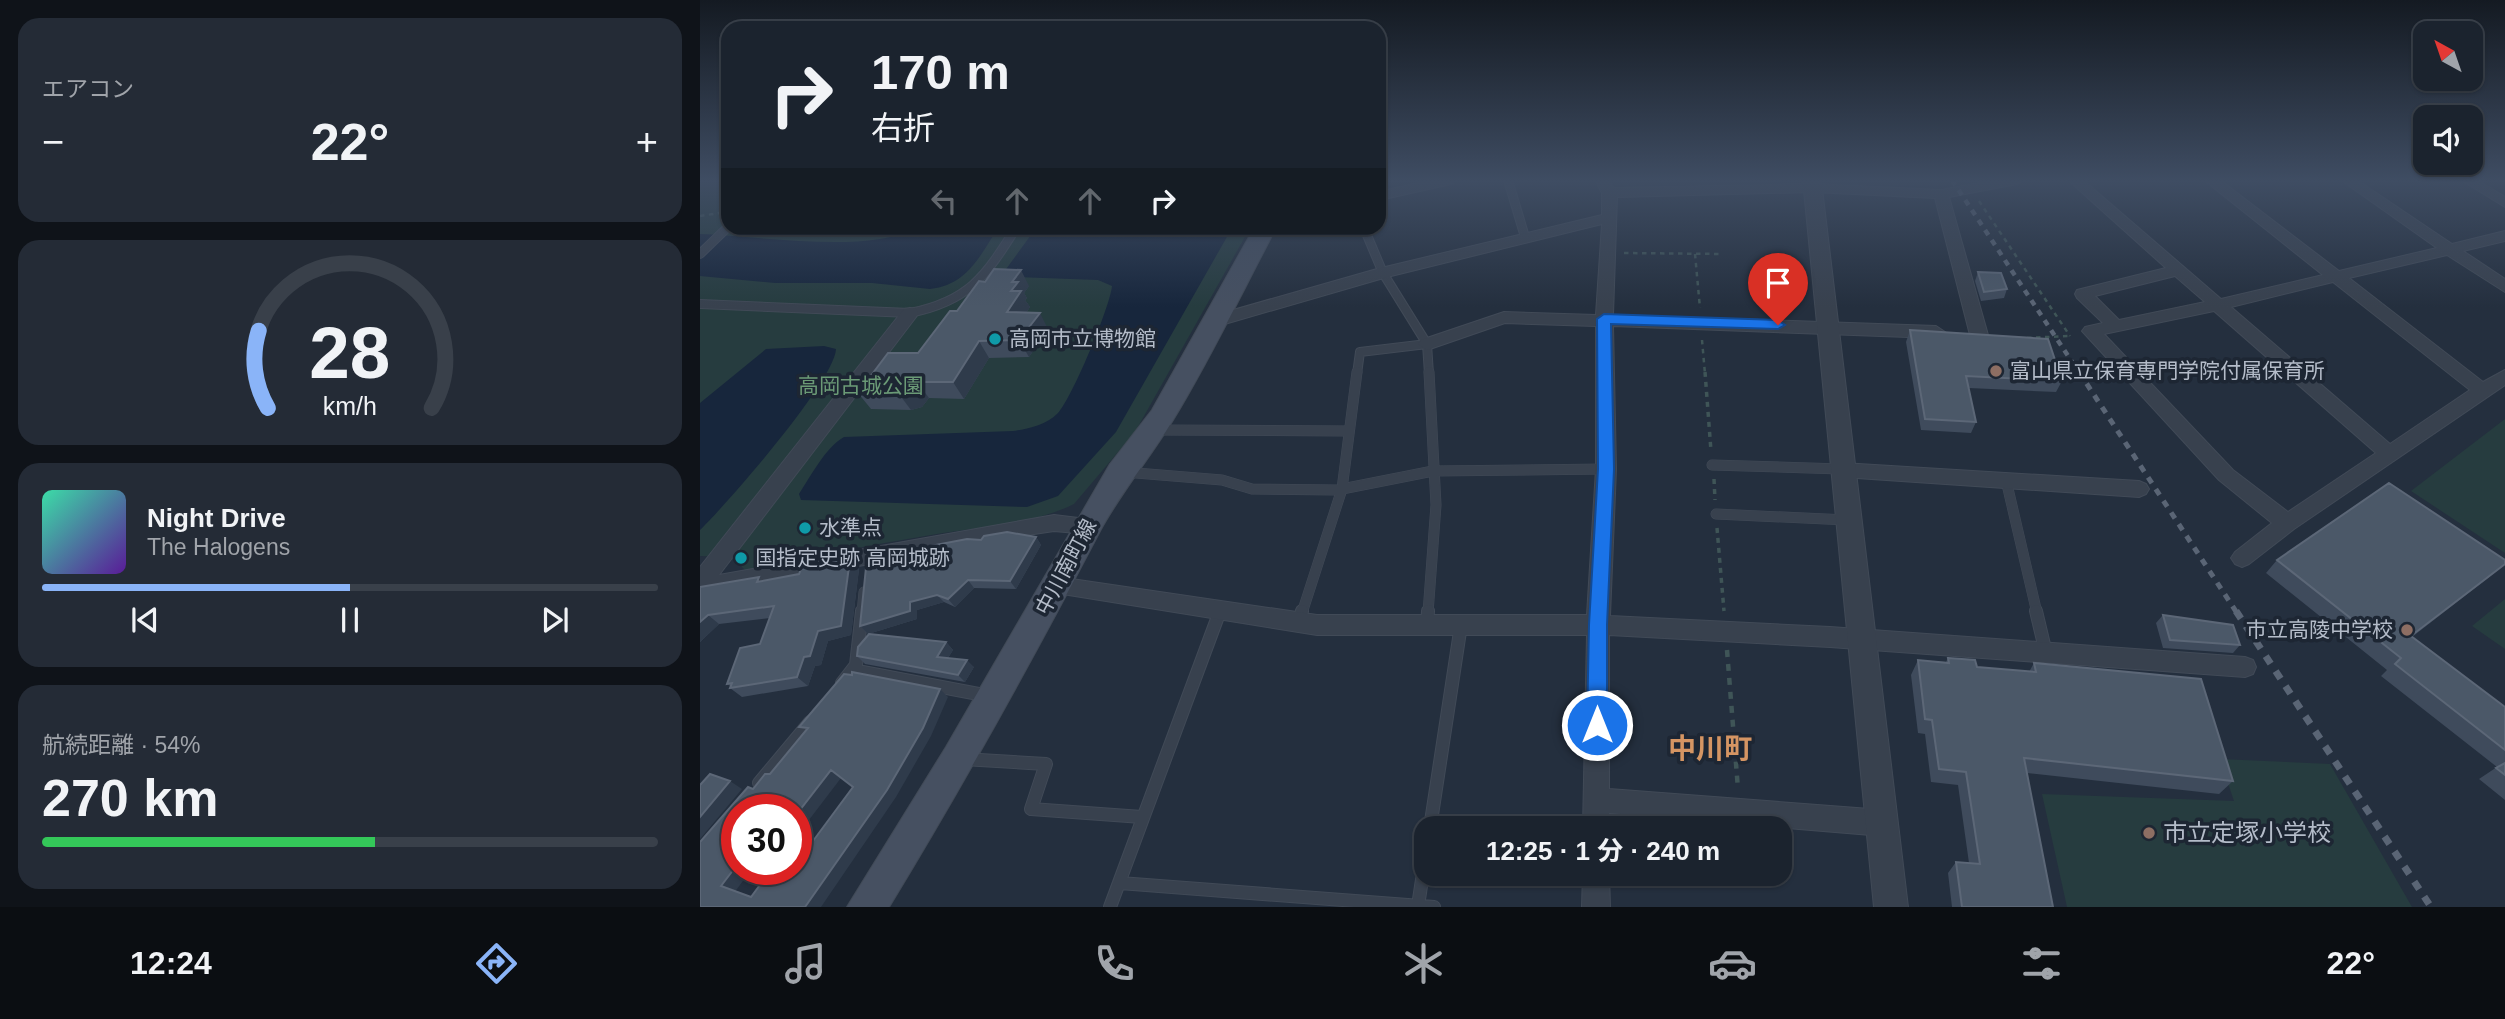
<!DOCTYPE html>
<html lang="ja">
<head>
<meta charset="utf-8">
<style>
  body { margin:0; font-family:Arial,"Noto Sans JP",sans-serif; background:#242b36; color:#f1f3f6; height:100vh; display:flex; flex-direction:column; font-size:26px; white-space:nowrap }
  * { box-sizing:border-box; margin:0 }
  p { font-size:23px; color:#a0a4aa }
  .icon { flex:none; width:38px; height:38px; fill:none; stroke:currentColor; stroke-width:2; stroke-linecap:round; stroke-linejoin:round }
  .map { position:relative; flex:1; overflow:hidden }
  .side { display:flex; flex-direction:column; gap:18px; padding:18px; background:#0f1319; width:700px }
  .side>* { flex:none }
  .top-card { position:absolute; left:21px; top:21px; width:665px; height:214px; border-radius:21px; box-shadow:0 2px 5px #0004,0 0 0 2px #39404a; background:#1b232e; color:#f1f3f6; overflow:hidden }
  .needle { width:46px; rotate:320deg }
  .buttons { position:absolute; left:1713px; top:21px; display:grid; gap:14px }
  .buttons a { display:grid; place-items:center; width:70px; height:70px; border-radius:14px; background:#1b232e; box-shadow:0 2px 5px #0004,0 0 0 2px #39404a; font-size:35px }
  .speed { position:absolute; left:21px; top:794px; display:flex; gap:14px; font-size:35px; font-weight:700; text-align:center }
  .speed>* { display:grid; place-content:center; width:91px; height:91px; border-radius:50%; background:#1b232e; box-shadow:0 2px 5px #0004,0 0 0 2px #39404a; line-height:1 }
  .speed .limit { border:10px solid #d22; background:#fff; color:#111 }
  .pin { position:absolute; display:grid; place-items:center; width:60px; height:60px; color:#fff; margin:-72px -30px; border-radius:50% 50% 50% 0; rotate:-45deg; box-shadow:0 0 7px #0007 }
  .pin .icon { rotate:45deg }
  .me { position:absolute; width:77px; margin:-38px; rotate:0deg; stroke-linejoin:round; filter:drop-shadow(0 0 5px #0008) }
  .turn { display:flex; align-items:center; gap:24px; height:147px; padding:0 35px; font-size:32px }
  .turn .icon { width:91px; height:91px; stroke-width:2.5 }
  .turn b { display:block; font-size:49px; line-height:60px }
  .lanes { display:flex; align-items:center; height:66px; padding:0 35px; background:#0003; justify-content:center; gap:35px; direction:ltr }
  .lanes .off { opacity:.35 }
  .big { font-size:52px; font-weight:700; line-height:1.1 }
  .side .card { flex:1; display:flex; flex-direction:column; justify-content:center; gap:10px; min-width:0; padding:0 24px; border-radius:21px; background:#242b36 }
  .side .dial { align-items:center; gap:0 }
  .dial svg { height:182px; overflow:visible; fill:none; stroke:#39404a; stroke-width:7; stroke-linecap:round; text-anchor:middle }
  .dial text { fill:#f1f3f6; stroke:none }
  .song { display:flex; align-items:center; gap:21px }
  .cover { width:84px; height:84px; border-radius:10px; background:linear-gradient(135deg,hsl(160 70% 55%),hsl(270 70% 35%)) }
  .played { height:7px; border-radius:4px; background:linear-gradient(90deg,#8ab4f8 50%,#39404a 50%) }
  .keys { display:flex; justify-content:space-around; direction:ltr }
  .heat { display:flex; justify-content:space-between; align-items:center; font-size:38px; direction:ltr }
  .charge { height:10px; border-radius:5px; background:linear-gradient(90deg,#34c759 54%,#39404a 0) }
  .trip { position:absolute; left:714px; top:816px; width:378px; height:70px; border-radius:21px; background:#1b232e; box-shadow:0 2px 5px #0004,0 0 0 2px #39404a; font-weight:700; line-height:70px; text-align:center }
  .tabs { display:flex; height:112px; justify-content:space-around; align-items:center; background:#0b0e12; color:#a0a4aa }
  .tabs .icon { width:49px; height:49px }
  .tabs .selected { color:#8ab4f8 }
  .tabs b { font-size:32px; color:#f1f3f6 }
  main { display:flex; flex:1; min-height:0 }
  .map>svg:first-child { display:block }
  .green { fill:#263c3f }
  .water { fill:#17263c }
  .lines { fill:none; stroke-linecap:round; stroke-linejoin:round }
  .service-far2-casing { stroke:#414a57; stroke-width:10 }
  .service-far1-casing { stroke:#414a57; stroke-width:11 }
  .service-casing { stroke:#414a57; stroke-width:14 }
  .minor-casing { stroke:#414a57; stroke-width:2 }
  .tertiary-casing { stroke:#414a57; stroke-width:2 }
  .secondary-casing { stroke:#414a57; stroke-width:2 }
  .path-far2 { stroke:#3f5557; stroke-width:2.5; stroke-dasharray:4.5 4.5; stroke-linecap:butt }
  .path-far1 { stroke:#3f5557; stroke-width:3.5; stroke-dasharray:5 5; stroke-linecap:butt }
  .path { stroke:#3f5557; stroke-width:4.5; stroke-dasharray:7 7; stroke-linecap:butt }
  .service-far2 { stroke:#38414e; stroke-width:8 }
  .service-far1 { stroke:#38414e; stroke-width:10 }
  .service { stroke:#38414e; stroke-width:12 }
  .minor { fill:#38414e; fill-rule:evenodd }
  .tertiary { fill:#38414e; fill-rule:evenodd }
  .secondary { fill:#465061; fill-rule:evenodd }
  .rail-far2 { stroke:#5a6575; stroke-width:4.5; stroke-dasharray:6 6; stroke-linecap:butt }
  .rail-far1 { stroke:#5a6575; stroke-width:5; stroke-dasharray:7 7; stroke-linecap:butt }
  .rail { stroke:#5a6575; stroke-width:7; stroke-dasharray:9 9; stroke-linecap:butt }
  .wall { fill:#3f4b5c }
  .shaded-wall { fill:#2f3b4b }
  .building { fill:#4b5868; stroke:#5c6777; stroke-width:2; fill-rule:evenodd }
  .route { fill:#1a73e8; stroke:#114b97; stroke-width:2 }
  .culture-dot { fill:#0f9aa8; stroke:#1d2633; stroke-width:2.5 }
  .education-dot { fill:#8d6e63; stroke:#1d2633; stroke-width:2.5 }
  .labels { text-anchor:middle; stroke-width:7; stroke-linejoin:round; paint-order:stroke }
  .poi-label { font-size:21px; fill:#b4bcc9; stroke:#1d2633; text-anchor:start }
  .park-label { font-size:21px; fill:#6b9a76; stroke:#1d2633 }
  .street-label { font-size:21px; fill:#b4bcc9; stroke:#1d2633 }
  .near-poi-label { font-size:24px; fill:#b4bcc9; stroke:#1d2633; text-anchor:start }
  .near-neighbourhood-label { font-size:28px; font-weight:bold; fill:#d59563; stroke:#1d2633 }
</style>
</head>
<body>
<main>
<section class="side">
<div class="card"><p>エアコン</p>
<div class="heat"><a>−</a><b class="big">22°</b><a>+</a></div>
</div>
<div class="card dial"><svg viewBox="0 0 100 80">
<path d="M14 69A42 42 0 1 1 86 69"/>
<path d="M14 69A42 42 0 0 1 10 35" stroke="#8ab4f8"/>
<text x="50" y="56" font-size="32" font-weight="700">28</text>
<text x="50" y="72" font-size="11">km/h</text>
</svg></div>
<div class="card">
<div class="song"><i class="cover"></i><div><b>Night Drive</b><p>The Halogens</p></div></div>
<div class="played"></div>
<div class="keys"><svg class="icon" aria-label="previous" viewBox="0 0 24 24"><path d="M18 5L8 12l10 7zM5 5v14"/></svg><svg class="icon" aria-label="pause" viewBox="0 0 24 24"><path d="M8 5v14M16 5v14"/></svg><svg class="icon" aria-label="next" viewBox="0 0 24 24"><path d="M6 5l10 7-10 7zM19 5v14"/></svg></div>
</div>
<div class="card"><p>航続距離 · 54%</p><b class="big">270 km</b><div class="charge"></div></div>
</section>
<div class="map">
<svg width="1805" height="907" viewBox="0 0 1805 907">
  <rect width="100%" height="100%" fill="#242f3e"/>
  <path class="green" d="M 0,180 L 28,180 L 28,228 L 550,228 L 435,432 L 374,504 C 332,525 277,527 231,535 C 169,545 107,558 45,570 L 32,557 L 0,556 Z
    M 1805,419 L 1805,553 L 1711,491 Z
    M 1805,599 L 1805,649 L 1772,626 Z
    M 1520,759 L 1630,764 L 1712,907 L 1367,907 L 1342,794 L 1534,801 Z"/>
  <path class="water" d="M 212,228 L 298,228 C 280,256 267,285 230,289 L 172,283 L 75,283 L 0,276 L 0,234 C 48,235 173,255 212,228 Z
    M 336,228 L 532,228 L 416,432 L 358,496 L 327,507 L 101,500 L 99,494 C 111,476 125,448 144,437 L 313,431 C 328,429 346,425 358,413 C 372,398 410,307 412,286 L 398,280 L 313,277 L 304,272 Z
    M 124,346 L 136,349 C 135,380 27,504 0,530 L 0,403 L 66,349 Z"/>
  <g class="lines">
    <defs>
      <path id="service-far2" d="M 808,180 L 825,237
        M 679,196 L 750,180
        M 664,228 L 683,273 L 727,344 L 729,374
        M 0,254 L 28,227
        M 0,304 L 210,313 C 269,301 285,277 316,228
        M 657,374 L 660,352 L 727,344"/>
      <path id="service-far1" d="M 455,430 L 649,431
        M 1012,465 L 1141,469
        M 424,472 L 522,480 L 552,489 L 637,490 L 733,471 L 906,469
        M 1306,480 L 1337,613
        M 1016,514 L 1147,520
        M 162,613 L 164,592
        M 520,613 L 521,609
        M 602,613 L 642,489 L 657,372
        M 728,613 L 736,505 L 729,372"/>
      <path id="service" d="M 1336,611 L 1346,653
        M 599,621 L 602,611
        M 727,625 L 728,611
        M 152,670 L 289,696
        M 142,683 L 156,665 L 162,611
        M 263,759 L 346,764 L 331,809 L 442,817
        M 59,783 L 110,722
        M 730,828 L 761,625
        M 420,883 L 734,907
        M 718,906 L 726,853
        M 410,907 L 520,611"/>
      <path id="minor" d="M 895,180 L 909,180 L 914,188 L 1113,184 L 1241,190 L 1296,180 L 1324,180 L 1317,184 L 1249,197 L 1288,335 L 1279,341 L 1270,335 L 1235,198 L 1113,192 L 917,197 L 913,315 L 1236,326 L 1245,332 L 1236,338 L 913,326 L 916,469 L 910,616 L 1130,627 L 1545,657 L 1553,660 L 1556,667 L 1553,674 L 1545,677 L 1130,647 L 909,635 L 909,789 L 1183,810 L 1192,814 L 1196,823 L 1192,832 L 1183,836 L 909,813 L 909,828 L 883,828 L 887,635 L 617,635 L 350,592 L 347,586 L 350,580 L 358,577 L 617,615 L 887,615 L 896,469 L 896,326 L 805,323 L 727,350 L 718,344 L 721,340 L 804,312 L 896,315 L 902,224 L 687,277 L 511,328 L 503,322 L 505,318 L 677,269 L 902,215 L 902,193 Z
        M 1368,180 L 1383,180 L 1521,299 L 1623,275 L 1504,180 L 1520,180 L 1639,271 L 1737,248 L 1641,180 L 1657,180 L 1752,244 L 1805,231 L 1805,241 L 1763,251 L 1805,279 L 1805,292 L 1747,255 L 1649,278 L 1783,382 L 1805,370 L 1805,385 L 1594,529 L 1549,564 L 1542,567 L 1535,564 L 1531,558 L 1535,552 L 1572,523 L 1519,480 L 1382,331 L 1385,327 L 1403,323 L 1377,298 L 1375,294 L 1377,290 L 1466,268 ZM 1475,276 L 1505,302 L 1419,320 L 1395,296 ZM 1633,282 L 1770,390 L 1690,444 L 1531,307 ZM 1514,311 L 1676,453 L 1588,512 L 1533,470 L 1404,334 Z
        M 1761,180 L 1777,180 L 1805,197 L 1805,207 Z
        M 210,308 L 216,309 L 218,313 L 216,317 L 19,575 L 354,515 L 395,520 L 398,526 L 395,532 L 388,534 L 354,531 L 307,538 L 0,596 L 0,567 L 204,309 Z
        M 1142,463 L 1439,481 L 1446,484 L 1449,489 L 1446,494 L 1439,497 L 1142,477 L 1135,475 L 1132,470 L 1135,465 Z
        M 883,873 L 909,873 L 910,907 L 882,907 Z"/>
      <path id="tertiary" d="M 1103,180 L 1121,180 L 1208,907 L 1174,907 Z"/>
      <path id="secondary" d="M 554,228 L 576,228 C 542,292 511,358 473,420 C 450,458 421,492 400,531 C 333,659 264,784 189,907 L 147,907 L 246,747 L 410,464 L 452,410 Z"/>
    </defs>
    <use href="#service-far2" class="service-far2-casing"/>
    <use href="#service-far1" class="service-far1-casing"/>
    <use href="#service" class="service-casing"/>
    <use href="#minor" class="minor-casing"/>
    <use href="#tertiary" class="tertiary-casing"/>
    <use href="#secondary" class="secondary-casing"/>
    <path class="path-far2" d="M 1279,201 L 1370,336
      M 0,216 L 26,212
      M 129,228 L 196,228
      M 924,253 L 1022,254
      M 995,254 L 1000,308
      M 1327,338 L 1368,336
      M 1002,340 L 1005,374"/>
    <path class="path-far1" d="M 1005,372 L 1011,451
      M 1014,479 L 1015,500
      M 1017,528 L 1024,611"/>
    <path class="path" d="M 1027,650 L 1038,789"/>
    <use href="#service-far2" class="service-far2"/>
    <use href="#service-far1" class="service-far1"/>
    <use href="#service" class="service"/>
    <use href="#minor" class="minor"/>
    <use href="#tertiary" class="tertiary"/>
    <use href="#secondary" class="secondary"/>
    <path class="rail-far2" d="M 1252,180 L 1380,374"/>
    <path class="rail-far1" d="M 1379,372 L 1537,613"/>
    <path class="rail" d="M 1536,611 L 1731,907"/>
  </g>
  <path class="wall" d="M 1278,272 L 1307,289 L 1304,298 L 1281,301 L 1275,281 Z
    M 329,286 L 324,293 L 327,298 L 325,300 L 330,307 L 326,313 L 348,329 L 329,357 L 289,358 L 264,399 L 229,398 L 222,407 L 211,410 L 171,409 L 158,393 L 218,353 L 257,311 Z
    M 1210,330 L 1362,381 L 1356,392 L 1269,388 L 1276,422 L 1271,433 L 1221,430 L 1206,342 Z
    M 336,537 L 341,545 L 316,589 L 274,588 L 255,607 L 244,602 L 217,610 L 217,619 L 168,634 L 160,626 L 281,540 Z
    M 150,559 L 159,569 L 151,635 L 128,641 L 121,665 L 115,666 L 108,686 L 42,697 L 30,688 L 30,686 L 27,684 L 60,644 L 70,618 L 19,624 L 0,642 L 0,587 L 64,581 L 99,574 Z
    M 1577,560 L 1805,564 L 1712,637 L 1805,707 L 1805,800 L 1779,779 L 1797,767 L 1681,676 L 1687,670 L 1566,573 Z
    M 1463,615 L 1540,645 L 1533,653 L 1463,648 L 1456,623 Z
    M 246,642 L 253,650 L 248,658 L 274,667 L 265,682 L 165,664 L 157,656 Z
    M 1248,658 L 1277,667 L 1329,672 L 1334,663 L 1533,781 L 1519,794 L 1327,773 L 1353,907 L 1252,907 L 1248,873 L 1256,862 L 1269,863 L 1258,785 L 1231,782 L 1225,734 L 1218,733 L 1211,675 L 1218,660 L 1246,662 Z"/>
  <path class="shaded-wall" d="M 321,270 L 329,286 L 324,293 L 327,298 L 325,300 L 330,307 L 316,328 L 307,312 L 312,282 Z
    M 340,313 L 348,329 L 329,357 L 319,340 Z
    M 279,341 L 289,358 L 264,399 L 253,382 Z
    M 217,382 L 229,398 L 222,407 L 211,410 L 199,394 Z
    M 336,537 L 341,545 L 316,589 L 310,581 Z
    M 150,559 L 159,569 L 151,635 L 128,641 L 121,665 L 115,666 L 108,686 L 97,677 L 104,657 L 118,631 Z
    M 1805,564 L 1793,574 L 1698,648 L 1711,636 Z
    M 268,580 L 274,588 L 255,607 L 248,599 Z
    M 237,595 L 244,602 L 217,610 L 217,619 L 168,634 L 160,626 L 210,602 Z
    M 8,615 L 19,624 L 0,642 L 0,622 Z
    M 246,642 L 253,650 L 244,664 L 237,657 Z
    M 267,660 L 274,667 L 265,682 L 258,675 Z
    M 240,689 L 248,697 L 231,736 L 196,797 L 121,907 L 105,907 Z
    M 131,770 L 141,778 L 96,837 L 96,815 Z
    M 30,781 L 42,789 L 0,839 L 0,817 Z
    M 37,865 L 37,870 L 51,870 L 34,893 L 21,886 Z"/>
  <path class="building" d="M 294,269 L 321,270 L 312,282 L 318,282 L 311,291 L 321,291 L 307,312 L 340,313 L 319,340 L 279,341 L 253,382 L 217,382 L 210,391 L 199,394 L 158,393 L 188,353 L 218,353 L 250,311 L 257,311 L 279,281 L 285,282 Z
    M 1278,272 L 1301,273 L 1307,289 L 1284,292 Z
    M 1210,330 L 1348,339 L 1362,381 L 1266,376 L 1276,422 L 1225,419 Z
    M 1689,483 L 1805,560 L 1805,564 L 1711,636 L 1805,707 L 1805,750 L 1695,664 L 1701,658 L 1577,560 Z
    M 307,532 L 336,537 L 310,581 L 268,580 L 248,599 L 237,595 L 210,602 L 210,611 L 160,626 L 167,558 L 267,539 L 281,540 L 284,536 Z
    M 150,559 L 141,626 L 118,631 L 110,656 L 104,657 L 97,677 L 30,688 L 32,683 L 27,684 L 40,648 L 60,644 L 74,606 L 8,615 L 0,622 L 0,587 L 59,577 L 57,582 L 99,574 L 101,569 Z
    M 1463,615 L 1533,625 L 1540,645 L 1470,640 Z
    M 169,634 L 246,642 L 237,657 L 267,660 L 258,675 L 157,656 L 158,647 Z
    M 1248,658 L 1275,660 L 1277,667 L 1336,672 L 1334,663 L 1501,679 L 1533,781 L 1324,758 L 1353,907 L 1262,907 L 1256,862 L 1280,864 L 1266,772 L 1239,769 L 1232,720 L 1225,719 L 1218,660 L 1249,663 Z
    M 152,672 L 240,689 L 223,728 L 187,790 L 105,907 L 0,907 L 0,842 L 48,787 L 53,789 L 65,774 L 70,774 L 108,728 L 99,727 L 144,674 L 152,675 ZM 131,770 L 153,787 L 96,864 L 96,870 L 92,870 L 82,883 L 65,878 L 51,897 L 21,886 L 37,865 L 37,810 L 96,810 L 96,815 Z
    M 1805,763 L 1805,775 L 1796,768 Z
    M 10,774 L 30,781 L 0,817 L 0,785 Z"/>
  <linearGradient id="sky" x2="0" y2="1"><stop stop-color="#141a22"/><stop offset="0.59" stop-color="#3f4d63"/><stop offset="1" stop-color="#3f4d63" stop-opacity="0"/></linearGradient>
  <rect width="1805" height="307" fill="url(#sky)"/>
  <path class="route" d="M 904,314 L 1078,320 L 1085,325 L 1078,329 L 911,324 L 914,469 L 907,625 L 907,725 L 904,731 L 897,734 L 890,731 L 887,725 L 889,625 L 898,469 L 897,319 Z"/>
  <g class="culture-dot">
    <circle cx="295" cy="339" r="7"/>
    <circle cx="105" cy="528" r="7"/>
    <circle cx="41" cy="558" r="7"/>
  </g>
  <g class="education-dot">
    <circle cx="1296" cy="371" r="7"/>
    <circle cx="1707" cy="630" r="7"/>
    <circle cx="1449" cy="833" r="7"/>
  </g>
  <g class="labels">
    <g class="poi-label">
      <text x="309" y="346">高岡市立博物館</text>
      <text x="1310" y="378">富山県立保育専門学院付属保育所</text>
      <text x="119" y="535">水準点</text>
      <text x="55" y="565">国指定史跡 高岡城跡</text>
      <text x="1693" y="637" text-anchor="end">市立高陵中学校</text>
    </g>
    <g class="park-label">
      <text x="161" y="393">高岡古城公園</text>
    </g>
    <g class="street-label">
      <text transform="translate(366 567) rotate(-62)" y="7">中川南町線</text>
    </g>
    <g class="near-poi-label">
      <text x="1463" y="841">市立定塚小学校</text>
    </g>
    <g class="near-neighbourhood-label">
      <text x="1010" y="758">中川町</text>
    </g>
  </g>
</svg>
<div class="buttons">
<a><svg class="needle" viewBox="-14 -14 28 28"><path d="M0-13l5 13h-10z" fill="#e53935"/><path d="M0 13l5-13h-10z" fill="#a0a4aa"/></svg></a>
<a><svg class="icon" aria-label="sound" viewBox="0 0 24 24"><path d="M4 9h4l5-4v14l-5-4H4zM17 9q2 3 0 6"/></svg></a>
</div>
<div class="speed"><div class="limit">30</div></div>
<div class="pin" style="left:1078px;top:325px;background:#d93025"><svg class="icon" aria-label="arrive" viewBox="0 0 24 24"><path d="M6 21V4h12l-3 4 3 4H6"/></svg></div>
<svg class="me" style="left:897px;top:725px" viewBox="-20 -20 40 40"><circle r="17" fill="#1a73e8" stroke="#fff" stroke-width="3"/><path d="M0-11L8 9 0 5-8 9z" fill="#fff"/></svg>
<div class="trip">12:25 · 1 分 · 240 m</div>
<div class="top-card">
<div class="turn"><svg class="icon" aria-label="right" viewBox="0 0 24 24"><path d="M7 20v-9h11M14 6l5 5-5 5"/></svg><div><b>170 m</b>右折</div></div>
<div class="lanes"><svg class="icon off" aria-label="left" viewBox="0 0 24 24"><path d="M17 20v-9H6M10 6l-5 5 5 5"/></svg><svg class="icon off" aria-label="ahead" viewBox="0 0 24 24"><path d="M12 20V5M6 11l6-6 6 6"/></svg><svg class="icon off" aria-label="ahead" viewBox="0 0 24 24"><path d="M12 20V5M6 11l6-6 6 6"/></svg><svg class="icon" aria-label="right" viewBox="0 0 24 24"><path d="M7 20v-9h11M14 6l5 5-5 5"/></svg></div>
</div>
</div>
</main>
<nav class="tabs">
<b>12:24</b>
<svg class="icon selected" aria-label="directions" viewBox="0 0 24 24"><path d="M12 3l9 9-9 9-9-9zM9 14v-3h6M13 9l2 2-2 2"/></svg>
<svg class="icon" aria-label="music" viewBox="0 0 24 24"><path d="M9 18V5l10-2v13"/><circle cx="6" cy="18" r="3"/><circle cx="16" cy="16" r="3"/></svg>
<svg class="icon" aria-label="phone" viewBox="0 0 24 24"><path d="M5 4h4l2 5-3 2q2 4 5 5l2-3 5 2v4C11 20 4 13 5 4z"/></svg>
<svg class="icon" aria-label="climate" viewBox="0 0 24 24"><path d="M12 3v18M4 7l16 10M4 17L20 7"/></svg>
<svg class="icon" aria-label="car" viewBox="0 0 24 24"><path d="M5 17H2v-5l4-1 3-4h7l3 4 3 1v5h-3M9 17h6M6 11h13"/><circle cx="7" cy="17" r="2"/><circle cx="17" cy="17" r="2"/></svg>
<svg class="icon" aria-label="filters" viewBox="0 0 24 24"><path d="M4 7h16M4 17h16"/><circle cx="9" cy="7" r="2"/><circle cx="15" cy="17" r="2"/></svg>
<b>22°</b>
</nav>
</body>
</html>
